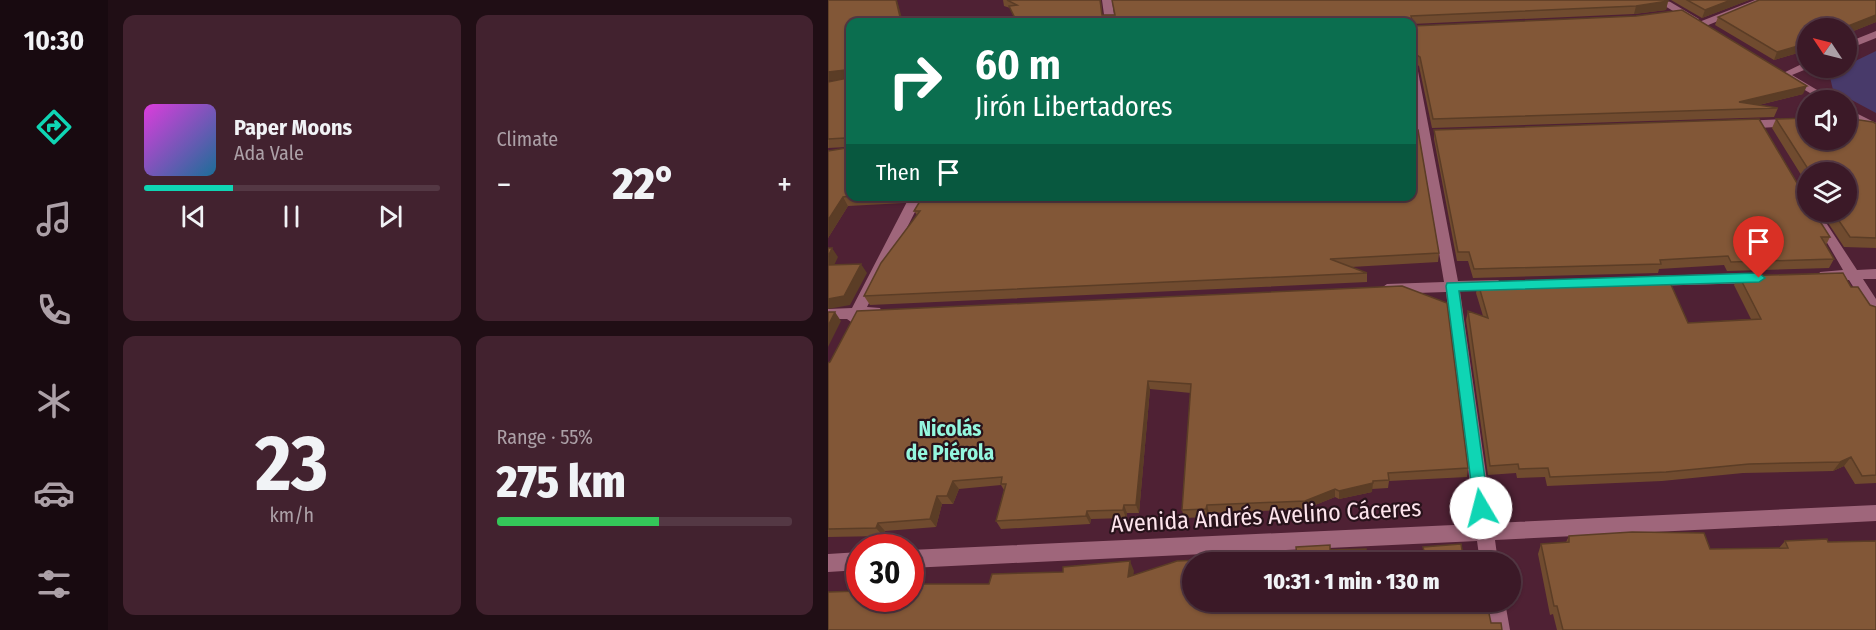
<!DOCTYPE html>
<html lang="en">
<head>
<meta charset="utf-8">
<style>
  body { margin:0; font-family:"Fira Sans Condensed",sans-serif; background:#42222f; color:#f1f3f6; height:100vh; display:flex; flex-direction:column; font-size:22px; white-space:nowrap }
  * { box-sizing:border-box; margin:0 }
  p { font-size:20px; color:#aca0a7 }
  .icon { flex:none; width:33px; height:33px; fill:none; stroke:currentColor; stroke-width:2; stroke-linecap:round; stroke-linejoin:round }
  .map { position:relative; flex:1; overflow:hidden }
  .side { display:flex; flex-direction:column; gap:15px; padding:15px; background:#200e15; width:720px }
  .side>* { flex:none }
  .guide { position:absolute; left:18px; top:18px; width:570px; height:183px; border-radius:12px; box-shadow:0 2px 4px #0004,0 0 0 2px #543844; background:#0b6e4f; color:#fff; overflow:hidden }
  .needle { width:39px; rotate:305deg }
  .controls { position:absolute; left:969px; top:18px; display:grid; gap:12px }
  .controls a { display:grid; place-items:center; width:60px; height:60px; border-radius:50%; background:#3b1927; box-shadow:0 2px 4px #0004,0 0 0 2px #543844; font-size:30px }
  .speed { position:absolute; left:18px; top:534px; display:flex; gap:12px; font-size:30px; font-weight:700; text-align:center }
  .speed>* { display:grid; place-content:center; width:78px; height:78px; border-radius:50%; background:#3b1927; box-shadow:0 2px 4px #0004,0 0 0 2px #543844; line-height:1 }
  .speed .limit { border:9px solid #d22; background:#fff; color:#111 }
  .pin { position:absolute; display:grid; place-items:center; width:51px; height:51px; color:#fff; margin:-62px -26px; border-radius:50% 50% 50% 0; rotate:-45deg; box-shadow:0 0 6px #0007 }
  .pin .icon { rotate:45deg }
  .me { position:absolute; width:66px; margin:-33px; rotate:352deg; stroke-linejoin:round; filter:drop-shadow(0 0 4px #0008) }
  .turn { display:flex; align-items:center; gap:21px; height:126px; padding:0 30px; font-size:27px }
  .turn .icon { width:78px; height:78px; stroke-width:2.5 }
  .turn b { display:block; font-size:42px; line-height:51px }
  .then { display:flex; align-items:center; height:57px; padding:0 30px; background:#0003; gap:12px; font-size:22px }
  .big { font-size:45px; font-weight:800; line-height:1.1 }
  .side .tile { flex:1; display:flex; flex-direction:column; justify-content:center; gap:9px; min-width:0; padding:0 21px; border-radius:12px; background:#42222f }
  .side .dial { align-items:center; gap:0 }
  .dial b { font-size:78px; line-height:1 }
  .song { display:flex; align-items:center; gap:18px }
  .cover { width:72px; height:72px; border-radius:9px; background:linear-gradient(135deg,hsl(300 70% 55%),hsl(200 70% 35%)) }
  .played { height:6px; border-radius:3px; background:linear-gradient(90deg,#0fd5b4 30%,#543844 30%) }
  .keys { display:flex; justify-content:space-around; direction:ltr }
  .heat { display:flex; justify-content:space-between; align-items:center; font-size:33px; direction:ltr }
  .charge { height:9px; border-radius:4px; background:linear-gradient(90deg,#34c759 55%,#543844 0) }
  .side .tiles { flex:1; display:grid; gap:15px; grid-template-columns:repeat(2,1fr) }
  .trip { position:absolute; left:354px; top:552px; width:339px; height:60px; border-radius:30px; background:#3b1927; box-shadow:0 2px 4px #0004,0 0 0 2px #543844; font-weight:800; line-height:60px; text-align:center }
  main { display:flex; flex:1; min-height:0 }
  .tabs { display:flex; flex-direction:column; width:108px; justify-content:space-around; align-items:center; background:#180a10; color:#aca0a7 }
  .tabs .icon { width:42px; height:42px }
  .tabs .on { color:#0fd5b4 }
  .tabs b { font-size:27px; color:#f1f3f6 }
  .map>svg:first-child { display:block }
  .green { fill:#483a6a }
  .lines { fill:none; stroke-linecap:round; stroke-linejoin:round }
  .minor { fill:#9f667b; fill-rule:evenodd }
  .wall { fill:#704b2f }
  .shaded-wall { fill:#5b3d26 }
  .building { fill:#825737; stroke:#5b3d26; stroke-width:1.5 }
  .route { fill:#0fd5b4; stroke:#0a8a75; stroke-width:1.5 }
  .labels { text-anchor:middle; stroke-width:4.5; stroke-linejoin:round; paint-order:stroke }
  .neighbourhood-label { font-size:21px; font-weight:bold; fill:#94f7de; stroke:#28131b }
  .near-street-label { font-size:24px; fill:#fde4ec; stroke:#28131b }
</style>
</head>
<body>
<main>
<nav class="tabs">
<b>10:30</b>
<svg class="icon on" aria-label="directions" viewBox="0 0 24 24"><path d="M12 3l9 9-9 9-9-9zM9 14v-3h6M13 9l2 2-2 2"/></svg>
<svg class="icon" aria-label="music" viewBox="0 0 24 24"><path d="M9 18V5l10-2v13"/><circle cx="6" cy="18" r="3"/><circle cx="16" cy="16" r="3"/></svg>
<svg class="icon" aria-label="phone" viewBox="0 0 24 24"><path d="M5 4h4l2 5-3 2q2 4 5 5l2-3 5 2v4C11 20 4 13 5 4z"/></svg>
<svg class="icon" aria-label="climate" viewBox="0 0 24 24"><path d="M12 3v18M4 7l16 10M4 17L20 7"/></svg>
<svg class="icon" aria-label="car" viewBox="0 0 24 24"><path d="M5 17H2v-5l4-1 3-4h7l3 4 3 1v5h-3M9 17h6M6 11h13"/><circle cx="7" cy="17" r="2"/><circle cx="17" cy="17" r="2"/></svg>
<svg class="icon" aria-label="filters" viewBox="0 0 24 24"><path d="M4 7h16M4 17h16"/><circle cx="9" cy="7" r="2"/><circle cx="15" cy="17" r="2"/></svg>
</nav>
<section class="side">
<div class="tiles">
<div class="tile">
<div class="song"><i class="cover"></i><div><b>Paper Moons</b><p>Ada Vale</p></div></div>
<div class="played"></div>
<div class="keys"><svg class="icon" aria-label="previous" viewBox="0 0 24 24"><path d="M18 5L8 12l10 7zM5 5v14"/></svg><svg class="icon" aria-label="pause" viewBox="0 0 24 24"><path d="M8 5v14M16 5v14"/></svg><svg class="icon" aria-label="next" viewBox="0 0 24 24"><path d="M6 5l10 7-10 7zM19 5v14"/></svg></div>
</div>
<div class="tile"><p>Climate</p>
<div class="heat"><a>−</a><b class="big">22°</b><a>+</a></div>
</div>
<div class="tile dial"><b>23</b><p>km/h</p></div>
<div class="tile"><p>Range · 55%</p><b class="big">275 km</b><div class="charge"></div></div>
</div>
</section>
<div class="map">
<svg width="1048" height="630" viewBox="0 0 1048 630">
  <rect width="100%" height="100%" fill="#4f2134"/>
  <path class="green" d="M 1048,51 L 1048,113 L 1005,90 L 1001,73 L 1018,68 L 1019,65 Z"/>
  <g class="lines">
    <path class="minor" d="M 274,0 L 284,0 L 287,22 L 277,22 Z
      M 827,0 L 839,0 L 871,19 L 871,22 L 927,0 L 941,0 L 873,28 Z
      M 1048,31 L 1048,38 L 1018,50 L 1018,43 Z
      M 980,61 L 981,68 L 964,75 L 1006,100 L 994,100 L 951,75 Z
      M 584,63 L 589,66 L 630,281 L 670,280 L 677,285 L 670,290 L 632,291 L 665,523 L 1048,505 L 1048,521 L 667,540 L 670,562 L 652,562 L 649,541 L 82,568 L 82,550 L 647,524 L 618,292 L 559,294 L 552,289 L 559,284 L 616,282 L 584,94 Z
      M 1018,108 L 1048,123 L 1048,132 L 1018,116 Z
      M 980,118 L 980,125 L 914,129 L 908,125 L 914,121 Z
      M 82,196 L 95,196 L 39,307 L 52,308 L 54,312 L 52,316 L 34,318 L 26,324 L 19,319 L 0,319 L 0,309 L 24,308 Z
      M 980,210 L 991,212 L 1029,270 L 1048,269 L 1048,279 L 1035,279 L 1048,299 L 1048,316 L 1043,315 L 1021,280 L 992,280 L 990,276 L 992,272 L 1015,270 Z
      M 928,273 L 935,278 L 928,283 L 820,286 L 813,281 L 820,276 Z
      M 32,552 L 32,570 L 0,572 L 0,554 Z
      M 657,602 L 677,602 L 682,630 L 662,630 Z"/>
  </g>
  <path class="wall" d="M 69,0 L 22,196 L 80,196 L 76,203 L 20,206 L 0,238 L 0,151 L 19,148 L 19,147 L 0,148 L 0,82 L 11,80 Z
    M 175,0 L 273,0 L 274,15 L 840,1 L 838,10 L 806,14 L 584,24 L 585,26 L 975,94 L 931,105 L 950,108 L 946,117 L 604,128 L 591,66 L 584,61 L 584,22 L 188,22 L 182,8 L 176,6 Z
    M 843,0 L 921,0 L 874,18 Z
    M 1048,0 L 1048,22 L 1018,34 L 1018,28 L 980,28 L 980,50 L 946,60 L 887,25 L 890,17 Z
    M 584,93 L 588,119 L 587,128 L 585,129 L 611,253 L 610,262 L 523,267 L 539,273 L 539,282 L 42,305 L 36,296 L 89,215 L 86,211 L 93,199 L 92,196 L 584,196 Z
    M 948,119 L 1048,124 L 1048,248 L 1016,247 L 993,212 L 1018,212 L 1018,172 L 980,172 L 980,186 L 944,128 Z
    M 606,130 L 980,212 L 1002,237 L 998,245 L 1006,259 L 1001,268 L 899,271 L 896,265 L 831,269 L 830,273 L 645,278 L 640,261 L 629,261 L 606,139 Z
    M 911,276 L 1023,287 L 1042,305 L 1048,307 L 1048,483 L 1027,484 L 1016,466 L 1005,471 L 915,473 L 834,481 L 719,486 L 717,477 L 689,478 L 688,473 L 660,475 L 638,320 L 640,311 L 655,316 L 648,293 L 650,283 L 860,323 L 923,319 L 906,285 Z
    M 574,286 L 640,468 L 639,477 L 561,481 L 560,488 L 544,489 L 544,492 L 511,499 L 507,497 L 477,509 L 381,513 L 380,517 L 356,518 L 354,510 L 363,393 L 322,389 L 311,513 L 299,513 L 298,518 L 263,519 L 262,524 L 173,529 L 168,521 L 176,490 L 173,485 L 131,489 L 125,504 L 114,504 L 108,527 L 57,531 L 55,536 L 0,537 L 0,363 Z
    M 741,536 L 882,549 L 951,548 L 957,541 L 1048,630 L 729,630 L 725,614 L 722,615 L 710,554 L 713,544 L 738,542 Z"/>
  <path class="shaded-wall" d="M 68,0 L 69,0 L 75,22 L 74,22 Z
    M 903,0 L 921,0 L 874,18 L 877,10 Z
    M 840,1 L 838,10 L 806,14 L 808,6 Z
    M 1048,15 L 1048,22 L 1018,34 L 1018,28 L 1015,28 Z
    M 980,43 L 980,50 L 946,60 L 949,52 Z
    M 17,70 L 22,79 L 0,81 L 0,72 Z
    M 979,86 L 975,94 L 914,109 L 911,102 Z
    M 588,119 L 587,128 L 584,129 L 584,121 Z
    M 73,196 L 80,196 L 76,203 Z
    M 15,197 L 20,206 L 0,238 L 0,220 Z
    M 4,248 L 10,257 L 2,274 L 0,271 L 0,257 Z
    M 33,264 L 39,273 L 22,305 L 0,309 L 0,299 Z
    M 7,312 L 13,321 L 0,347 L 0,326 Z
    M 320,381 L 322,389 L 311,513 L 308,505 Z
    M 1023,457 L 1016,466 L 1005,471 L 1012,462 Z
    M 125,481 L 131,489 L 125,504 L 119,496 Z
    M 545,483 L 544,492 L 511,499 L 511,491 Z
    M 507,489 L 507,497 L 477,509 L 477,501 Z
    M 109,496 L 114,504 L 108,527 L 102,519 Z
    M 296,505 L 299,513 L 298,518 L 295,510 Z
    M 379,505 L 381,513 L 380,517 L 378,509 Z
    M 259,511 L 263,519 L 262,524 L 258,516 Z
    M 50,523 L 57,531 L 55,536 L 48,528 Z
    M 302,561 L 306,571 L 304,586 L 300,577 Z"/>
  <path class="building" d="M 0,0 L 68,0 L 73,21 L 82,19 L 84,22 L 22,22 L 22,196 L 15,197 L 0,220 L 0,151 L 19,148 L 17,138 L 0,139 L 0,82 L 20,78 L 17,70 L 0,72 Z
    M 179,0 L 272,0 L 274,15 L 287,15 L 284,0 L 838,0 L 840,1 L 808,6 L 583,16 L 585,26 L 808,16 L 854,10 L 979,86 L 911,102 L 950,108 L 605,119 L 592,57 L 584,52 L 584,63 L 584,22 L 302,22 L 302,21 L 290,22 L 189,22 L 181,6 L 189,5 Z
    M 859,0 L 903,0 L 877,10 Z
    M 931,0 L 1048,0 L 1048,15 L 1015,28 L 980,28 L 980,43 L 949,52 L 890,17 Z
    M 584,93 L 588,119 L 584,121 Z
    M 980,118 L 980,140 L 1018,140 L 1018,118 L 1045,122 L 1048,124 L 1048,238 L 1022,237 L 1005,212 L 1018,212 L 1018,172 L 982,172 L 948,119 Z
    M 931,119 L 976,195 L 980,197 L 980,212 L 986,212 L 1002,237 L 993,237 L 1006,259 L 903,262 L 900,256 L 832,260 L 833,264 L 646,269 L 641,252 L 630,252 L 606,130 Z
    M 584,129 L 590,130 L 611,253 L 502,259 L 539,273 L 36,296 L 53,263 L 92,211 L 86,211 L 95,196 L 584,196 Z
    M 0,248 L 4,248 L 0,257 Z
    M 33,264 L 16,296 L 0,299 L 0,265 Z
    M 1015,273 L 1023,287 L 1030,287 L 1042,305 L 1048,307 L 1048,475 L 1034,476 L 1023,457 L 1012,462 L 921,464 L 838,472 L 722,477 L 720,468 L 691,469 L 690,464 L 662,466 L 640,311 L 660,318 L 650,283 L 840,278 L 860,323 L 933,319 L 911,276 Z
    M 574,286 L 619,303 L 640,468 L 560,473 L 561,480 L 545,481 L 545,483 L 511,491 L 507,489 L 477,501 L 379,505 L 378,509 L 354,510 L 363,384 L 320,381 L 308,505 L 296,505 L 295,510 L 259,511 L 258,516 L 168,521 L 178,484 L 173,484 L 174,477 L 125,481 L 119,496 L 109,496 L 102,519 L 50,523 L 48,528 L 0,529 L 0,363 L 2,362 L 29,311 Z
    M 0,312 L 7,312 L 0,326 Z
    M 804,532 L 876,533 L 882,549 L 960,548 L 957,541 L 999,539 L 1000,542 L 1048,541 L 1048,630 L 735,630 L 729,606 L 726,606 L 713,544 L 741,542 L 741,536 Z
    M 633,544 L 636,562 L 364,562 L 364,602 L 640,602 L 641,604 L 659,604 L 663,623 L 673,623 L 674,630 L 0,630 L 0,592 L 32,591 L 32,598 L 82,598 L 82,588 L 92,587 L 93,584 L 161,584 L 164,574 L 235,572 L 235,567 L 302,561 L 300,577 L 349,561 L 469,556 L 468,547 L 502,545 L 502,550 L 538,549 L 538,556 L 596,551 L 595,547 Z"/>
  <path class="route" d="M 931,273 L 937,278 L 931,282 L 631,291 L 661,508 L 659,513 L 653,516 L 647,513 L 618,286 L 619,283 Z"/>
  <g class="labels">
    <g class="neighbourhood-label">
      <text x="122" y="436">Nicolás<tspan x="122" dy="24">de Piérola</tspan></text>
    </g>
    <g class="near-street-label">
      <text transform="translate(438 516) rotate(-3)" y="8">Avenida Andrés Avelino Cáceres</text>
    </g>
  </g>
</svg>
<div class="controls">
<a><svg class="needle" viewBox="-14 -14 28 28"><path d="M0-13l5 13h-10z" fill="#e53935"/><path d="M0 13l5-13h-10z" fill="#aca0a7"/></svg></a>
<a><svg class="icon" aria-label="sound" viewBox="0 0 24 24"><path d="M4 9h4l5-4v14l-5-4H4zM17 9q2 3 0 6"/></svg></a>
<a><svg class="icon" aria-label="layers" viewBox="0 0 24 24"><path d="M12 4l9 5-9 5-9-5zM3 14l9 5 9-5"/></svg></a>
</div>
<div class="speed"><div class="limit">30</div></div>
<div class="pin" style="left:931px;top:278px;background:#d93025"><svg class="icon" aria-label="arrive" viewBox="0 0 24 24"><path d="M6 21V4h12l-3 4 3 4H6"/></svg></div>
<svg class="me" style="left:653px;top:508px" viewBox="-20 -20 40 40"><circle r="19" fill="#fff"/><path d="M0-13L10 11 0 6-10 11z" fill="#0fd5b4"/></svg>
<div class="trip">10:31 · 1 min · 130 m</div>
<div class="guide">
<div class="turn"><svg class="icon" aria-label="right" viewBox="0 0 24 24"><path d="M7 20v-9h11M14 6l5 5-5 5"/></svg><div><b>60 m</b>Jirón Libertadores</div></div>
<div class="then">Then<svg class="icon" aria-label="arrive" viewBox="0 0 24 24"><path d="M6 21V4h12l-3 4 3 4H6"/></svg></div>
</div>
</div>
</main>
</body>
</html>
